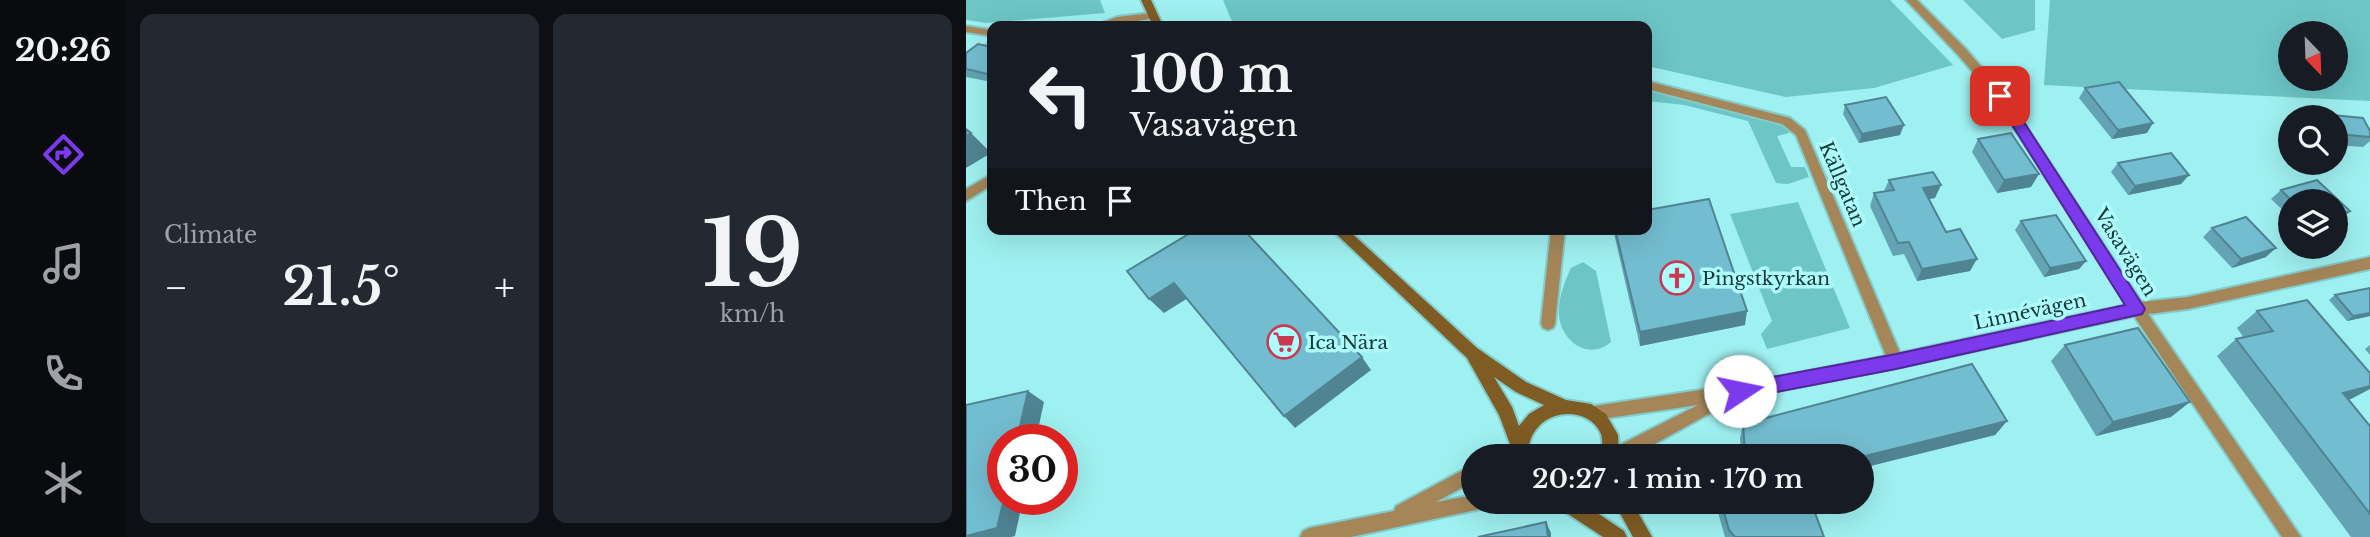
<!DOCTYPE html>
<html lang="en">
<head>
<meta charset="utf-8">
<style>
  body { margin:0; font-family:"Libre Baskerville",serif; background:#242831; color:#f1f3f6; height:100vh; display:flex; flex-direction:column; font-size:26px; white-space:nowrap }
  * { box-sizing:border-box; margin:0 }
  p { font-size:23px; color:#9ea1a6 }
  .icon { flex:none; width:38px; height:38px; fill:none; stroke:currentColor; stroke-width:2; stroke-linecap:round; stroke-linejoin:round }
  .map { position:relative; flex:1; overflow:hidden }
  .panel { display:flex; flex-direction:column; gap:14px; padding:14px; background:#0d0f14; width:840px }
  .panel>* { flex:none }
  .banner { position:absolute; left:21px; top:21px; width:665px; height:214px; border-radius:14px; box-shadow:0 7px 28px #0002; background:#171b24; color:#f1f3f6; overflow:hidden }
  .needle { width:46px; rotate:157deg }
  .tools { position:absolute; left:1312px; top:21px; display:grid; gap:14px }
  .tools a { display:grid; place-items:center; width:70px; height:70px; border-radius:50%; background:#171b24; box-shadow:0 7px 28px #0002; font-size:35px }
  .speed { position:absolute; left:21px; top:424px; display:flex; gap:14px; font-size:35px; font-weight:700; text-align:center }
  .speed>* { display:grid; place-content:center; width:91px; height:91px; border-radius:50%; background:#171b24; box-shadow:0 7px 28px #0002; line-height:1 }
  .speed .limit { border:10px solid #d22; background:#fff; color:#111 }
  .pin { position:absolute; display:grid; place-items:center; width:60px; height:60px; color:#fff; margin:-30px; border-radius:14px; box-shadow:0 4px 10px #0006 }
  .me { position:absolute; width:77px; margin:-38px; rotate:79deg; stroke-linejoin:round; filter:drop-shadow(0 0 5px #0008) }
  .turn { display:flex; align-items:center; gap:24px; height:147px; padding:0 28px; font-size:32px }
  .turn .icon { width:91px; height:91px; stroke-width:2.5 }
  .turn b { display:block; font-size:49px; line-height:60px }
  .then { display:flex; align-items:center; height:66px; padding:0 28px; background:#0003; gap:14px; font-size:26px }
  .big { font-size:52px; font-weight:600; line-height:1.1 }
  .panel .tile { flex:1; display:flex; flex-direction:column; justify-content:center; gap:10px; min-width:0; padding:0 24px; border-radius:14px; background:#242831 }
  .panel .dial { align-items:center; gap:0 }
  .dial b { font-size:91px; line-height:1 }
  .heat { display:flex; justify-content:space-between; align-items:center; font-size:38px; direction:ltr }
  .panel .tiles { flex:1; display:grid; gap:14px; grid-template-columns:repeat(2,1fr) }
  .trip { position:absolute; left:495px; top:444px; width:413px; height:70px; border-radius:35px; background:#171b24; box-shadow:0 7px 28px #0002; font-weight:600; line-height:70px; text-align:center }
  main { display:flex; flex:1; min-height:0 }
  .dock { display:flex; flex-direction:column; width:126px; justify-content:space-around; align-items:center; background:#090b0e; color:#9ea1a6 }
  .dock .icon { width:49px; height:49px }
  .dock .on { color:#7c3aed }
  .dock b { font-size:32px; color:#f1f3f6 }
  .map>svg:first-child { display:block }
  .green { fill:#6dc5c6; fill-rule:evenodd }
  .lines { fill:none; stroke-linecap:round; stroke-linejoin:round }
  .lane-casing { stroke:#84cbcb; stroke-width:4 }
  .street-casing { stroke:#84cbcb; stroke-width:4 }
  .secondary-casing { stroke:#84cbcb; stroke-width:4 }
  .lane { fill:#a48659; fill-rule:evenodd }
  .street { fill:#a48659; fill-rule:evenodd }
  .secondary { fill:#7f5c24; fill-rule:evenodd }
  .wall { fill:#63a3b3 }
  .shaded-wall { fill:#508492 }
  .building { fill:#73bdd0; stroke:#508492; stroke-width:2 }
  .route { fill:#7c3aed; stroke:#51269a; stroke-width:2 }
  .labels { text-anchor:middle; stroke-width:7; stroke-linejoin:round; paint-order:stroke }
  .street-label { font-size:19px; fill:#173839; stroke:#adfdfe }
  .poi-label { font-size:19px; fill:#173839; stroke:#adfdfe; text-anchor:start }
</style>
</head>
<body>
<main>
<nav class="dock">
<b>20:26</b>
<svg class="icon on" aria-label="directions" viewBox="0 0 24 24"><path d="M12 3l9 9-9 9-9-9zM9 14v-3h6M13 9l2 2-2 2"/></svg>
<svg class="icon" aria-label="music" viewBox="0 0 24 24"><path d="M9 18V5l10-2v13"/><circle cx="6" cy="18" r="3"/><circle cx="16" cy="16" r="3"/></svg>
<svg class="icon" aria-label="phone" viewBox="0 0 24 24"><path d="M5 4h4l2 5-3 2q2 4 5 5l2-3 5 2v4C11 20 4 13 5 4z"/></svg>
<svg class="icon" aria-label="climate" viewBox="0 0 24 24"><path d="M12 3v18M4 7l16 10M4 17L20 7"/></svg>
</nav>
<section class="panel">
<div class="tiles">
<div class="tile"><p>Climate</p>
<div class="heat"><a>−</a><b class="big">21.5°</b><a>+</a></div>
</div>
<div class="tile dial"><b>19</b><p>km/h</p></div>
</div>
</section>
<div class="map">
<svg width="1404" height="537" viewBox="0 0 1404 537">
  <rect width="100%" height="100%" fill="#9ff0f0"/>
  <path class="green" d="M 0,0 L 134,0 L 139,13 L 20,23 L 0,20 Z
    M 257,0 L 924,0 L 987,65 L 908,88 L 820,97 L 681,66 L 681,26 L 268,26 Z
    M 997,0 L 1069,0 L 1069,30 L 1036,39 Z
    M 1084,0 L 1404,0 L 1404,101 L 1078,85 ZM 1325,33 L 1370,33 L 1370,79 L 1325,79 Z
    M 681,89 L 783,113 L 820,126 L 823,133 L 811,136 L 825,167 L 839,167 L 843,177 L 822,184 L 810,183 L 782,121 L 718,105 L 681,101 Z
    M 832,202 L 884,328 L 801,349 L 795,334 L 806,321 L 764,214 Z
    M 617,262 L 630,271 L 645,342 C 623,361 596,342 593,316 C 592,299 598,283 605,268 Z"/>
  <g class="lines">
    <defs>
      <path id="lane" d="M 26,41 L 26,49 L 0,70 L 0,62 Z"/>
      <path id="street" d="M 940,0 L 951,0 L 1000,49 L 1038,93 L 1175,302 L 1222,297 L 1404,257 L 1404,269 L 1222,309 L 1182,314 L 1335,537 L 1316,537 L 1168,316 L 930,368 L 770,399 L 665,457 L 640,457 L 642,451 L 732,405 L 628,420 L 622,418 L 620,413 L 622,408 L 628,406 L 774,384 L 920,356 L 830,135 L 816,124 L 681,89 L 681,81 L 824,118 L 839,130 L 934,353 L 1161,305 L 1030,99 L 992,55 Z
        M 185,13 L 189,14 L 189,18 L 143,26 L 128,26 L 151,17 Z
        M 0,26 L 26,30 L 26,36 L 0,32 Z
        M 26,174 L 26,185 L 0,201 L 0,189 Z
        M 585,229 L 599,229 L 589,324 L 587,328 L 582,330 L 577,328 L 575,324 Z
        M 508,464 L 508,481 L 470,502 L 508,495 L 508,502 L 521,502 L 519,508 L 385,537 L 334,537 L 337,531 L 343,528 L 428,511 L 430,506 Z"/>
      <path id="secondary" d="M 175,0 L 185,0 L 197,26 L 187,26 Z
        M 365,229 L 381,229 L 511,348 L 560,382 L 600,400 L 625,404 L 640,414 L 652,435 L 653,457 L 637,457 C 636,450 637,441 635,434 C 625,410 590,408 573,426 C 564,435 563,445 560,457 L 544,457 L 546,449 L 533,415 L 501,358 ZM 528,377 L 550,392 L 578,405 L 563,414 L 553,426 L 546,407 Z
        M 591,502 L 615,502 L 658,531 L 661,537 L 637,537 L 593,508 Z
        M 648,502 L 666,502 L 686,537 L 667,537 Z"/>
    </defs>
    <use href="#lane" class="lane-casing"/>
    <use href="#street" class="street-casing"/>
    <use href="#secondary" class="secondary-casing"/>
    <use href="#lane" class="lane"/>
    <use href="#street" class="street"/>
    <use href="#secondary" class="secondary"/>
  </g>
  <path class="wall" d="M 26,47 L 26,82 L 0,77 L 0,53 Z
    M 1119,88 L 1181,133 L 1146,139 L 1113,98 Z
    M 879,105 L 934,135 L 893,143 L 877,114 Z
    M 1355,114 L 1397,118 L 1404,131 L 1404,141 L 1397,147 L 1370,145 L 1370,117 L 1351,117 Z
    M 1012,139 L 1065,187 L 1031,193 L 1006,152 Z
    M 1152,163 L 1223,175 L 1215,184 L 1162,195 L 1145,172 Z
    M 923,180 L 969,198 L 963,199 L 980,232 L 1004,271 L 951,281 L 938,254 L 927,256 L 904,206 L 908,193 L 918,191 Z
    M 1351,180 L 1384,211 L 1374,221 L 1370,222 L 1370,201 L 1325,201 L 1325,218 L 1305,199 L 1315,190 Z
    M 1055,221 L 1120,261 L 1113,269 L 1078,277 L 1049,230 Z
    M 1246,228 L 1300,257 L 1266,268 L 1237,237 Z
    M 647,229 L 681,229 L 779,325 L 674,346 Z
    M 1369,295 L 1404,316 L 1381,321 L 1363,300 Z
    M 1291,311 L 1387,398 L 1383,400 L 1404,426 L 1404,537 L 1385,537 L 1251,356 L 1270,339 L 1278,338 L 1271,328 Z
    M 1099,345 L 1205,417 L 1130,436 L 1085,361 Z
    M 1404,345 L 1404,355 L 1399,349 Z
    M 1041,421 L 1029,435 L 896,468 L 896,457 L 775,453 L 774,438 L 777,424 Z
    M 749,502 L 845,502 L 858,537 L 759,537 Z"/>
  <path class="shaded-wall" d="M 1187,123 L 1181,133 L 1146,139 L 1152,130 Z
    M 938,125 L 934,135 L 893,143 L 896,134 Z
    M 5,133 L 25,153 L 0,168 L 0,136 Z
    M 1073,174 L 1065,187 L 1031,193 L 1038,180 Z
    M 1223,175 L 1215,184 L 1162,195 L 1169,186 Z
    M 975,185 L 969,198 L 952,201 L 957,188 Z
    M 1384,211 L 1374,221 L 1370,222 L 1370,216 Z
    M 1310,248 L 1300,257 L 1266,268 L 1275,259 Z
    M 1011,259 L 1004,271 L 951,281 L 956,269 Z
    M 1120,261 L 1113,269 L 1078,277 L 1084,268 Z
    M 208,283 L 222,298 L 198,313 L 183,299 Z
    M 781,311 L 779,325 L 674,346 L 674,332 Z
    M 1404,313 L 1404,316 L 1381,321 L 1387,316 Z
    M 396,357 L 405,370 L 329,428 L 318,416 Z
    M 1404,386 L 1404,389 L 1387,398 L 1352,407 L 1377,393 Z
    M 62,391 L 78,402 L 70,439 L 51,439 Z
    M 1224,402 L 1205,417 L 1130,436 L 1147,422 Z
    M 1041,421 L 1029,435 L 896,468 L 896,457 Z
    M 38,499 L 57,499 L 49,536 L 45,537 L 0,537 Z
    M 580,522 L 585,533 L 585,537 L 582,537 Z"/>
  <path class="building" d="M 12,44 L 26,47 L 26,75 L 0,69 L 0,53 Z
    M 1153,82 L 1187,123 L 1152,130 L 1119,88 Z
    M 920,97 L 938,125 L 896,134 L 879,105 Z
    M 1355,114 L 1397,118 L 1404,131 L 1404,137 L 1370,134 L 1370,117 L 1357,117 Z
    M 0,129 L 5,133 L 0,136 Z
    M 1045,133 L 1073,174 L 1038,180 L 1012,139 Z
    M 1205,153 L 1223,175 L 1169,186 L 1152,163 Z
    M 967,172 L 975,185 L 957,188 L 980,232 L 994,229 L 1011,259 L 956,269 L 943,242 L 932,243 L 908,193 L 928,190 L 923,180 Z
    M 1351,180 L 1384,211 L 1370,216 L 1370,201 L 1326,201 L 1315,190 Z
    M 743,199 L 781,311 L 674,332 L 649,229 L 681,229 L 681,210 Z
    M 1090,215 L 1120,261 L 1084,268 L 1055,221 Z
    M 1280,217 L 1310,248 L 1275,259 L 1246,228 Z
    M 231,229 L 277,229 L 396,357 L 318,416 L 208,283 L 183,299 L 161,271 Z
    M 1404,288 L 1404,313 L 1387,316 L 1369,295 Z
    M 1341,300 L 1404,373 L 1404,386 L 1377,393 L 1404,426 L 1404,514 L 1270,339 L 1307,331 L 1291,311 Z
    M 1172,328 L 1224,402 L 1147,422 L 1099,345 Z
    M 1006,364 L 1041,421 L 895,457 L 766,457 L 779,452 L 777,424 Z
    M 62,391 L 51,439 L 37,439 L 38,499 L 31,528 L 0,536 L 0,405 Z
    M 755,502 L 845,502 L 858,537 L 769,537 L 763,530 Z
    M 580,522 L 582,537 L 512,537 Z"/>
  <path class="route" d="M 1034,92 L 1039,93 L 1176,304 L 1179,309 L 1176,314 L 930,369 L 774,399 L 767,397 L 765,391 L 767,385 L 774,383 L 930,354 L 1159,305 L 1028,96 Z"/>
  <defs>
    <symbol id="church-ring" viewBox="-11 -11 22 22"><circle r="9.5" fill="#adfdfe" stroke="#c93950" stroke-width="1.5"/><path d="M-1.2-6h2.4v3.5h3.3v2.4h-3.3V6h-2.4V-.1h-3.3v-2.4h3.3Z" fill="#c93950"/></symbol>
    <symbol id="supermarket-ring" viewBox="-11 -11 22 22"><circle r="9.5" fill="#adfdfe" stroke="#c93950" stroke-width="1.5"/><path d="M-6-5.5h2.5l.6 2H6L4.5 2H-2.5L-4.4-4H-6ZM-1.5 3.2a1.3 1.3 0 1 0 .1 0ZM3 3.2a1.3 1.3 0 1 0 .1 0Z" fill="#c93950"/></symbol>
  </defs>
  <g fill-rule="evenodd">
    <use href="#church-ring" x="692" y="259" width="38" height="38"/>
    <use href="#supermarket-ring" x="299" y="323" width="38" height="38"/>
  </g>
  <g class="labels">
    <g class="street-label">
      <text transform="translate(877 184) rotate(67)" y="7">Källgatan</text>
      <text transform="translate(1160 252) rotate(58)" y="7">Vasavägen</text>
      <text transform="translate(1064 311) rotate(-12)" y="7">Linnévägen</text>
    </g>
    <g class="poi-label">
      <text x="736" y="285">Pingstkyrkan</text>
      <text x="342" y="349">Ica Nära</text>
    </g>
  </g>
</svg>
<div class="tools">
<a><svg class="needle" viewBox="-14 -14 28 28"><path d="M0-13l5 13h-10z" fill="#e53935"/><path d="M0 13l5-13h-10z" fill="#9ea1a6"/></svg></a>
<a><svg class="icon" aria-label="search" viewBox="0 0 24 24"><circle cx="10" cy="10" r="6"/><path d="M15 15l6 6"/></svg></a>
<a><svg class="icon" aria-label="layers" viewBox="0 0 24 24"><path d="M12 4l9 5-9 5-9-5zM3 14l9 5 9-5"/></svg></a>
</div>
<div class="speed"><div class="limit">30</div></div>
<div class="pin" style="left:1034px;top:96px;background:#d93025"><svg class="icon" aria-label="arrive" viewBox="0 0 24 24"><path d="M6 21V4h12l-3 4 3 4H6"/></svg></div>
<svg class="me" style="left:774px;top:391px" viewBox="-20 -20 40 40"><circle r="19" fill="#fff"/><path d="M0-13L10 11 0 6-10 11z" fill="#7c3aed"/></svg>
<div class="trip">20:27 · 1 min · 170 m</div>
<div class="banner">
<div class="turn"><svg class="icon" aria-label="left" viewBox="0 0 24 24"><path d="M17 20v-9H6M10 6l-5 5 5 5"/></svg><div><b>100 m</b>Vasavägen</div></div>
<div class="then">Then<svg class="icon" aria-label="arrive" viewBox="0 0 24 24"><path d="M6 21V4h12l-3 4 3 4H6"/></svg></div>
</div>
</div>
</main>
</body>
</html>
